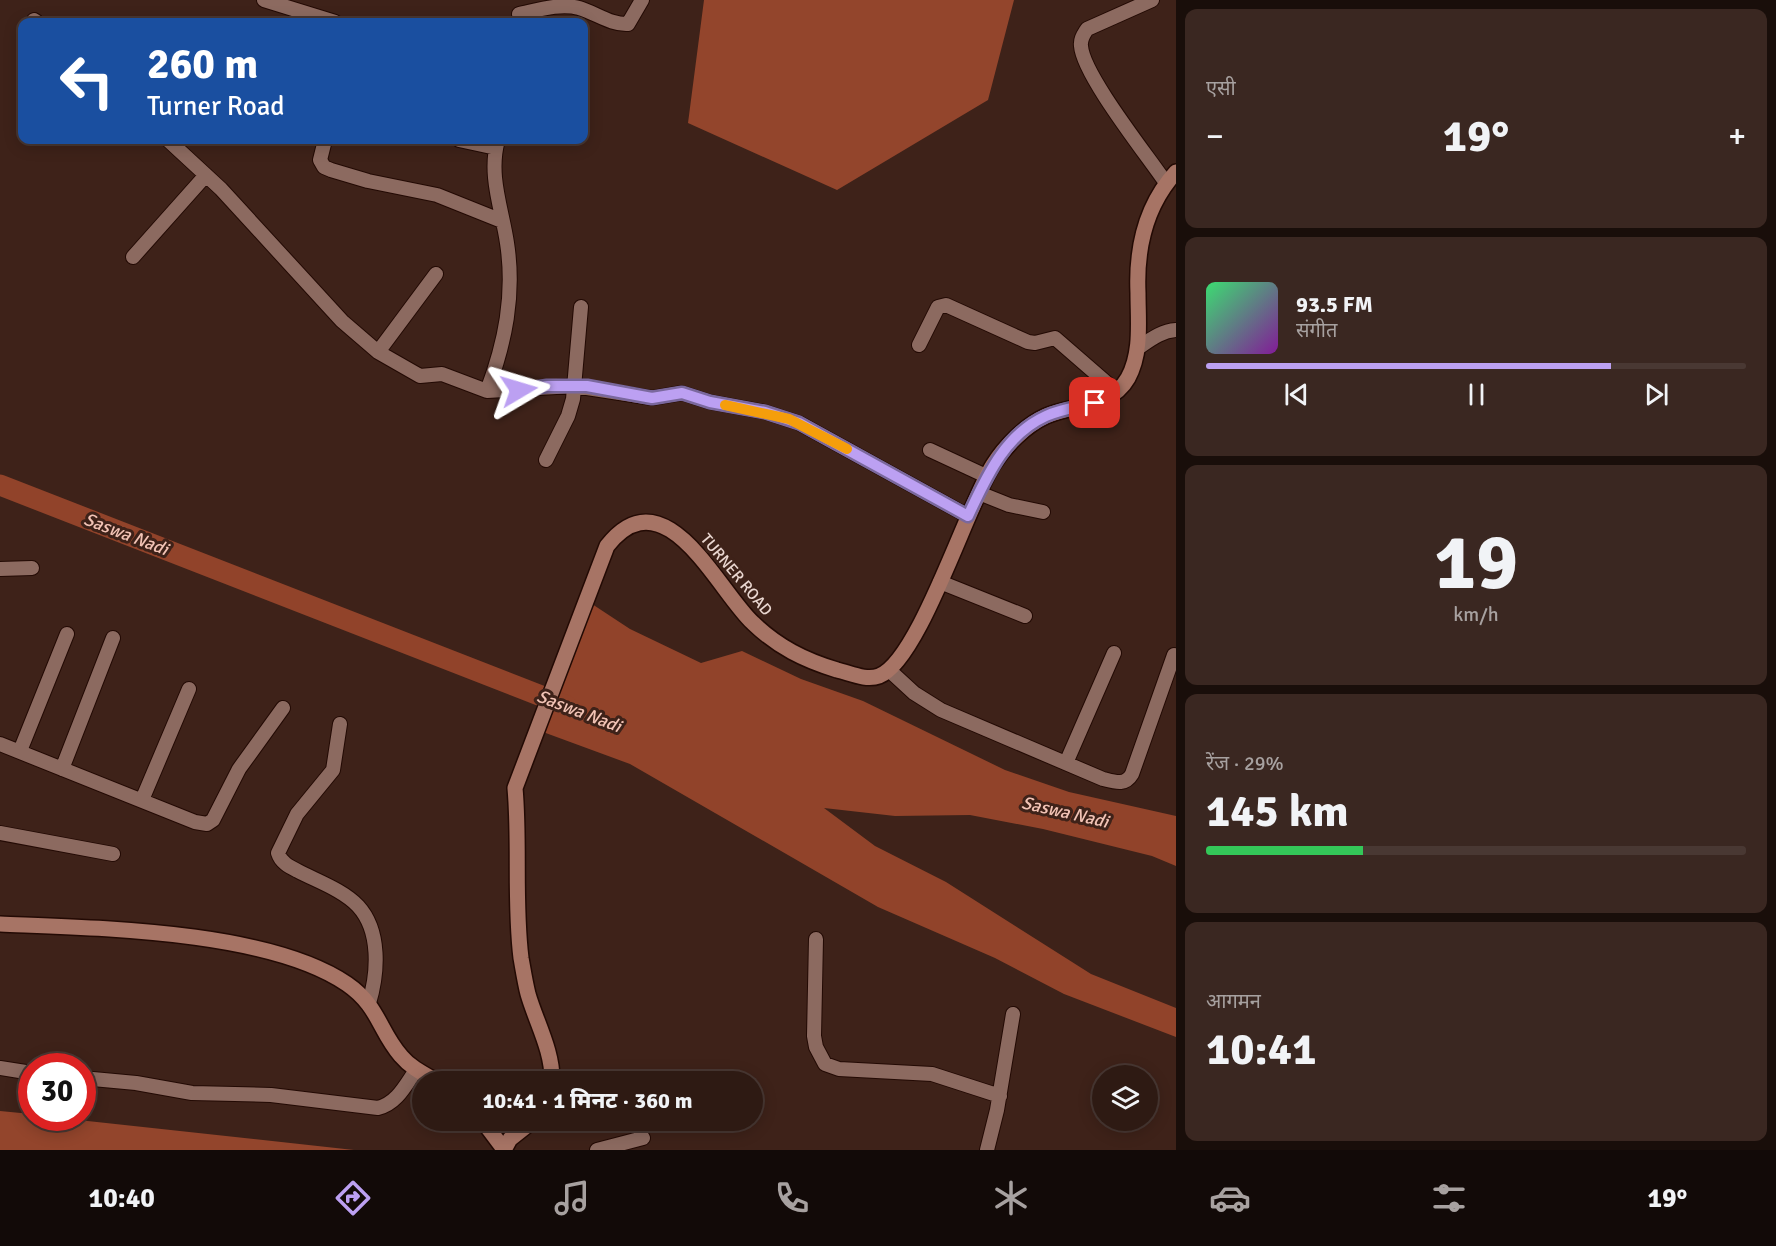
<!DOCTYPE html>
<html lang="hi">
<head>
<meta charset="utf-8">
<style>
  body { margin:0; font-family:Signika,"Noto Sans Devanagari",sans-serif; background:#3a2721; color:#f1f3f6; height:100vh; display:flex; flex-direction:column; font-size:22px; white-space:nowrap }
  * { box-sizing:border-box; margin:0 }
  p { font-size:20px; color:#a7a1a0 }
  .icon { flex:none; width:33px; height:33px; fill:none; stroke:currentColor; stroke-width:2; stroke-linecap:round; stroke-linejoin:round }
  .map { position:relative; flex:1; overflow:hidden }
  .panel { display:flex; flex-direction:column; gap:9px; padding:9px; background:#190e0a; width:600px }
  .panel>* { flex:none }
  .hud { position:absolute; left:18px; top:18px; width:570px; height:126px; border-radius:12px; box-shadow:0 3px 15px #0003,0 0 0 2px #493833; background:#1a4fa0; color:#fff; overflow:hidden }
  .buttons { position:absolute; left:1092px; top:1065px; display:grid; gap:12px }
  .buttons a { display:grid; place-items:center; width:66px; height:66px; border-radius:50%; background:#2e1a13; box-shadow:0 3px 15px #0003,0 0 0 2px #493833; font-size:30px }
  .speed { position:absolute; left:18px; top:1053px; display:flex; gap:12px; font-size:30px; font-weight:700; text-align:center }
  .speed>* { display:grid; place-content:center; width:78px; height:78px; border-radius:50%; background:#2e1a13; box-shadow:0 3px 15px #0003,0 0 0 2px #493833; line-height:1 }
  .speed .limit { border:9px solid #d22; background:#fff; color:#111 }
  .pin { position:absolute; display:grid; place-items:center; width:51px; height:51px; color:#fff; margin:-26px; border-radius:12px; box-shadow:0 3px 9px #0006 }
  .me { position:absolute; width:66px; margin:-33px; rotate:83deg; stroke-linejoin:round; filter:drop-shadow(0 0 4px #0008) }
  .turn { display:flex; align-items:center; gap:21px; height:126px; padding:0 30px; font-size:27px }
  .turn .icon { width:78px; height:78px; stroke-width:2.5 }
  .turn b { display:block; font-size:42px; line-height:51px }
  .big { font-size:45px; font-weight:800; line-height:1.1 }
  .panel .widget { flex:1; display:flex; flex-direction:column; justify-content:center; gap:9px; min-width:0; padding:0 21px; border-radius:12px; background:#3a2721 }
  .panel .dial { align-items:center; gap:0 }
  .dial b { font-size:78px; line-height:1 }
  .song { display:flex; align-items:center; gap:18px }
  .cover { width:72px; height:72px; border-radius:9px; background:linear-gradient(135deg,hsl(140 70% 55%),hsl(290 70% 35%)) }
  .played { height:6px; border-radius:3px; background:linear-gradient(90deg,#bca0f2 75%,#493833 75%) }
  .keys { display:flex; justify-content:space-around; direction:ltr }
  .heat { display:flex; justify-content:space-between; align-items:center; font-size:33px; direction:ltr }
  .charge { height:9px; border-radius:4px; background:linear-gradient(90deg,#34c759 29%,#493833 0) }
  .trip { position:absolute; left:412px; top:1071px; width:351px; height:60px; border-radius:30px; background:#2e1a13; box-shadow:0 3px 15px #0003,0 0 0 2px #493833; font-weight:800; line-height:60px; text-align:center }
  .menu { display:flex; height:96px; justify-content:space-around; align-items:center; background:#120a08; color:#a7a1a0 }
  .menu .icon { width:42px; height:42px }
  .menu .current { color:#bca0f2 }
  .menu b { font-size:27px; color:#f1f3f6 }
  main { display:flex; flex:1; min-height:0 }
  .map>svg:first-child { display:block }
  .forest { fill:#93452c }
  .water { fill:#91432a }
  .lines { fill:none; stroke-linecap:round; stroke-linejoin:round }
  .river { stroke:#91432a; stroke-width:21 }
  .street-casing { stroke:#230a04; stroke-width:16 }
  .secondary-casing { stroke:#230a04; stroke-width:18 }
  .street { stroke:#8c6a60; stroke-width:14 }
  .secondary { stroke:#a77465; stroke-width:15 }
  .route-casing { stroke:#7a689d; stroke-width:15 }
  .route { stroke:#bca0f2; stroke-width:10 }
  .slow { stroke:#f59e0b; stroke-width:10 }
  .labels { text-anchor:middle; stroke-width:6; stroke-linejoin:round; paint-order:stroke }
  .street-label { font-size:16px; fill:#ead7d1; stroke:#3e2219 }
  .water-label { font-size:18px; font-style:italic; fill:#f2c3b5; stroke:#3e2219 }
</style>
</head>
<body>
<main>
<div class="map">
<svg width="1176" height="1150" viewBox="0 0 1176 1150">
  <rect width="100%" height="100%" fill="#3e2219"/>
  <path class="forest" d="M 704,0 L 1014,0 L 988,100 L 837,190 L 688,123 Z
    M 0,1111 L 31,1114 L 32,1118 L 60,1118 L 354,1150 L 0,1150 Z"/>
  <path class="water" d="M 592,604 L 630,629 L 701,663 L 742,651 L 801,679 L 863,701 L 1005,770 L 1069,792 L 1176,816 L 1176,866 L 1152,856 L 1043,829 L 970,815 L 895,816 L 824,808 L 875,846 L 946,882 L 1091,974 L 1176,1008 L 1176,1037 L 1064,994 L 995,958 L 878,907 L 630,764 L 543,732 Z"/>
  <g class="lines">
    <path class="river" d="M 0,485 L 567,706"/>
    <defs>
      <path id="street" d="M 264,0 L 335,22
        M 1152,0 L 1087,29 C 1084,34 1080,39 1081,46 C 1083,75 1147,155 1166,183
        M 519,14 C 538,10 560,3 579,8 C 596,13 611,25 628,24 L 642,0
        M 34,20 L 37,22
        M 168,140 L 221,189 L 342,321 L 378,352 L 420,376 L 442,374 L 487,391
        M 325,140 L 320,160 L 324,167 L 331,170 L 368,181 L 437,195 L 502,221
        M 459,140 L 496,148
        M 498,140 C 488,175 502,209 507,243 C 515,295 505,343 487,391 L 574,386 L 652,398 L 682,393 L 710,402 L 765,412 L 799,423 L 968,516
        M 133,257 L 206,175
        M 919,345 L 938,307 L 946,305 L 1028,342 L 1035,343 L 1055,338 L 1116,391
        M 1138,348 C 1150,340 1161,331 1176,330
        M 378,352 L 436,274
        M 930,450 L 986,476
        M 546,460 L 568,416 L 573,399 L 581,307
        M 979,493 L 1009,505 L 1043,512
        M 0,569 L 32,568
        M 940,582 L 1025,616
        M 889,670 L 914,693 L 941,710 L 1103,779 C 1115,782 1125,786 1132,774 L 1174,655
        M 340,724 L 333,770 L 297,814 L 278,853 C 281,863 290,867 298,871 C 317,881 343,890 358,906 C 381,931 378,973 369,1003
        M 0,744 L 195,822 L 207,824 L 213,820 L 239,769 L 283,708
        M 20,751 L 67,634
        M 1066,763 L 1114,653
        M 62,769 L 113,638
        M 142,800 L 189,689
        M 0,833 L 113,854
        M 816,939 L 814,1036 L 816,1047 L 825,1064 L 839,1069 L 932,1074 L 1000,1096
        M 0,1068 L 32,1073
        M 82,1078 L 136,1083 L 192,1093 L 271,1095 L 378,1108 C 397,1103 405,1086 416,1070
        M 597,1150 L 643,1138
        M 987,1150 L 997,1110 L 1013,1014"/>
      <path id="secondary" d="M 0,924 C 95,928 268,930 347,984 C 379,1006 379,1031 401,1056 C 411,1068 424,1074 438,1082
        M 552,1082 C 553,1051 536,1022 528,994 C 525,982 523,969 521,958 C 514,902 520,844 515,788 L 607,546 C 665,472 718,591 753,623 C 778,647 804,660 837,670 C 850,673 866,681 879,676 C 919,661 967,506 993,465 C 1005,446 1026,425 1046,416 C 1073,404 1111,408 1128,378 C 1142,352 1138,322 1138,293 C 1136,249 1146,205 1176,172
        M 482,1120 L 503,1148
        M 504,1150 L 510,1139 L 534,1120"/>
    </defs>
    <use href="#street" class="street-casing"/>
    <use href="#secondary" class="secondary-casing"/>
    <use href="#street" class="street"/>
    <use href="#secondary" class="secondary"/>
  </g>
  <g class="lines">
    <defs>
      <path id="route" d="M 519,390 L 547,386 L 587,386 L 652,398 L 682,393 L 710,402 L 765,412 L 799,423 L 968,516 C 986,478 1004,435 1046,416 C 1061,409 1079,407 1095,403"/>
    </defs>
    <use href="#route" class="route-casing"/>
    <use href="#route" class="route"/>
    <path class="slow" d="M 725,405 L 789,419 L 847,449"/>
  </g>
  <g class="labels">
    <g class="street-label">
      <text transform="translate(737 574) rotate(50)" y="6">TURNER ROAD</text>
    </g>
    <g class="water-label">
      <text transform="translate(126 534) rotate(21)" y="6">Saswa Nadi</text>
      <text transform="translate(579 711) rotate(21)" y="6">Saswa Nadi</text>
      <text transform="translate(1065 812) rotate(13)" y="6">Saswa Nadi</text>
    </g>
  </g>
</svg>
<div class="buttons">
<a><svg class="icon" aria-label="layers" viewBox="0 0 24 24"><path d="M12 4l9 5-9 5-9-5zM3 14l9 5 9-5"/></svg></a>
</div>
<div class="speed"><div class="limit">30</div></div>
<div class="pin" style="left:1095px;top:403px;background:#d93025"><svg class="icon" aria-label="arrive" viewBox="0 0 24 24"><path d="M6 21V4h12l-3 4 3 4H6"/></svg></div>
<svg class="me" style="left:519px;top:390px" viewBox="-20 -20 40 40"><path d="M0-17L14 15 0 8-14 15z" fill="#bca0f2" stroke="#fff" stroke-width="4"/></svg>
<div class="trip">10:41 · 1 मिनट · 360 m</div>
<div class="hud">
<div class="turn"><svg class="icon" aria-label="left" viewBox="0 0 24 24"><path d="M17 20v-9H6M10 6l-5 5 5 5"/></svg><div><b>260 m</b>Turner Road</div></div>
</div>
</div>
<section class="panel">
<div class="widget"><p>एसी</p>
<div class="heat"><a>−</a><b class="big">19°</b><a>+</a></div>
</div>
<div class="widget">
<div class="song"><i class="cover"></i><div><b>93.5 FM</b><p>संगीत</p></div></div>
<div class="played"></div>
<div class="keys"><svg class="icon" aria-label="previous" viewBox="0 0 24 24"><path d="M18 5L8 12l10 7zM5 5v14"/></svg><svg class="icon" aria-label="pause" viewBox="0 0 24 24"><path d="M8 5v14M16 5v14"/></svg><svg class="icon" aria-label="next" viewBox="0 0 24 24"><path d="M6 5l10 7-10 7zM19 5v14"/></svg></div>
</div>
<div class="widget dial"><b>19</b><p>km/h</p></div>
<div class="widget"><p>रेंज · 29%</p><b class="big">145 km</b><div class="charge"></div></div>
<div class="widget"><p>आगमन</p><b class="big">10:41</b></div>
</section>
</main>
<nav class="menu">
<b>10:40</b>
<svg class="icon current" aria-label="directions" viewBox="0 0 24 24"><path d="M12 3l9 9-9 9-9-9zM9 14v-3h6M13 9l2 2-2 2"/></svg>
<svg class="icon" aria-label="music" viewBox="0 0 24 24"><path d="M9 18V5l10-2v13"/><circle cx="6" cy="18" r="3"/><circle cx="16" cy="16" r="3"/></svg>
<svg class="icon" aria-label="phone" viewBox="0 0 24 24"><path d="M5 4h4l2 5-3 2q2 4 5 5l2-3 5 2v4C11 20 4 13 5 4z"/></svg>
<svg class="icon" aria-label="climate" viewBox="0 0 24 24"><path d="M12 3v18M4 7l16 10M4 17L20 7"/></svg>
<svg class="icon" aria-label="car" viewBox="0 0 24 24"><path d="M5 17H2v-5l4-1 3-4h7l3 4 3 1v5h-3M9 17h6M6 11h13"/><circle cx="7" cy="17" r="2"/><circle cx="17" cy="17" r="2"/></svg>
<svg class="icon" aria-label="filters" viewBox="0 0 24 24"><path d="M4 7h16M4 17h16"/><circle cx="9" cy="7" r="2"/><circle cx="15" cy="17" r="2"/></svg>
<b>19°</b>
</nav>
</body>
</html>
